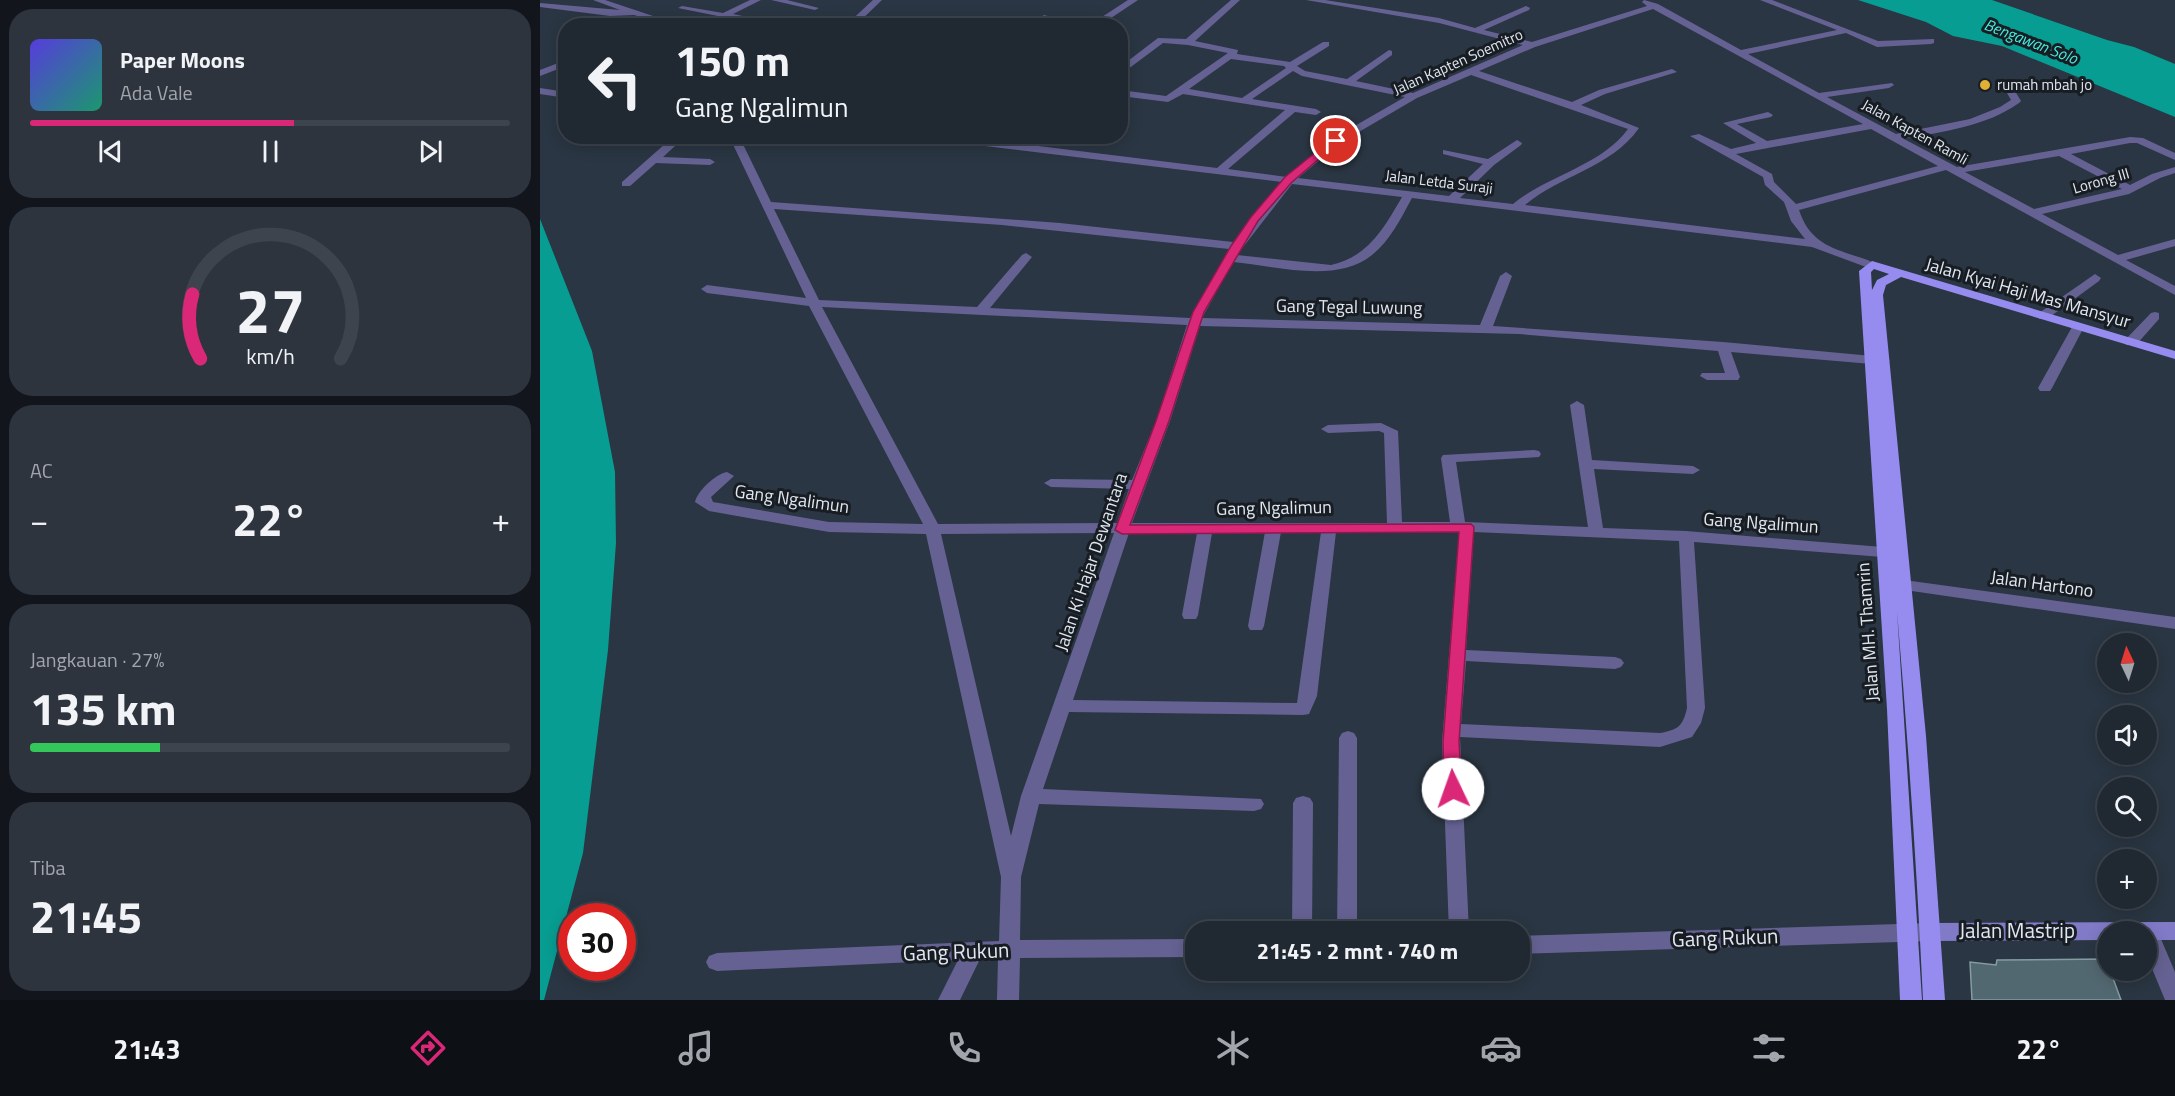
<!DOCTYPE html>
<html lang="id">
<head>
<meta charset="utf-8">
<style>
  body { margin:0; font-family:"Titillium Web",sans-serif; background:#2d343e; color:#f1f3f6; height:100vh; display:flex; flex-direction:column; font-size:22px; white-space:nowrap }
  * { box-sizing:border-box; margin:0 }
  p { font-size:20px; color:#a2a6ac }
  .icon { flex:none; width:33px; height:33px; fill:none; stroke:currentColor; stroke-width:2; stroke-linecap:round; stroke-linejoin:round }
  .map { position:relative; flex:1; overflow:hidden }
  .drawer { display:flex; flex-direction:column; gap:9px; padding:9px; background:#12161c; width:540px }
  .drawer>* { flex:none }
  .hud { position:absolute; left:18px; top:18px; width:570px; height:126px; border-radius:24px; box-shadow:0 3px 15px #0003,0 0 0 2px #3d444d; background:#202832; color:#f1f3f6; overflow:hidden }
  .needle { width:39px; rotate:356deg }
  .tools { position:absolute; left:1557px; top:633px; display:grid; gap:12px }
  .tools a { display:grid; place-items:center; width:60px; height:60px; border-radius:50%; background:#202832; box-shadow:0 3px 15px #0003,0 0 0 2px #3d444d; font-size:30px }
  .speed { position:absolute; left:18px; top:903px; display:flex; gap:12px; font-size:30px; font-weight:700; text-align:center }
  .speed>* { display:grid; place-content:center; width:78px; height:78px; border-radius:50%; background:#202832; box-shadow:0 3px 15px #0003,0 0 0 2px #3d444d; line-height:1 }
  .speed .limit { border:9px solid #d22; background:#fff; color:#111 }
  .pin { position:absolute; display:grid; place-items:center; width:51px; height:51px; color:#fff; margin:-26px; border:3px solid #fff; border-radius:50%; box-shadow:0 2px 6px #0007 }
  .me { position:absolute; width:66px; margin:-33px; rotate:357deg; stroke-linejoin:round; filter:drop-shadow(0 0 4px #0008) }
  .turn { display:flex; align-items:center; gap:21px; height:126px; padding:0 18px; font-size:27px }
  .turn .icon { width:78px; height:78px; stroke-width:2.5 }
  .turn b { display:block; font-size:42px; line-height:51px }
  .big { font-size:45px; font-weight:700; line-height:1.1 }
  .drawer .tile { flex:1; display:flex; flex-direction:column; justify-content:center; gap:9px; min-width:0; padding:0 21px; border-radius:24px; background:#2d343e }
  .drawer .dial { align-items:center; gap:0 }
  .dial svg { height:156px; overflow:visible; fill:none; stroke:#3d444d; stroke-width:7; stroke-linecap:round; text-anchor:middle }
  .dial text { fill:#f1f3f6; stroke:none }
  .song { display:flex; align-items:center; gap:18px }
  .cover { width:72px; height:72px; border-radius:9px; background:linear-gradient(135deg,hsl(250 70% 55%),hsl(160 70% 35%)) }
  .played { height:6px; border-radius:3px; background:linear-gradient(90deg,#db2777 55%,#3d444d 55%) }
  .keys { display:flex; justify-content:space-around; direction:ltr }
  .heat { display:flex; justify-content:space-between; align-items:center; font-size:33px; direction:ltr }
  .charge { height:9px; border-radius:4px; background:linear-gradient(90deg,#34c759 27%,#3d444d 0) }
  .trip { position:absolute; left:645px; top:921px; width:345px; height:60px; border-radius:24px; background:#202832; box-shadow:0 3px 15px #0003,0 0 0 2px #3d444d; font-weight:700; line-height:60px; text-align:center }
  .tab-bar { display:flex; height:96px; justify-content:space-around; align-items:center; background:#0d1014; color:#a2a6ac }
  .tab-bar .icon { width:42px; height:42px }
  .tab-bar .on { color:#db2777 }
  .tab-bar b { font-size:27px; color:#f1f3f6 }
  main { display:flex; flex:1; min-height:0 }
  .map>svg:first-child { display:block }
  .water { fill:#089d92 }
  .building { fill:#526870; stroke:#859ca4; stroke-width:1.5 }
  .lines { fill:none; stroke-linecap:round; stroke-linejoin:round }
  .street { fill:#656293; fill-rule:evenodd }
  .secondary { fill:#817ac7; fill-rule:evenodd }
  .primary { fill:#968cef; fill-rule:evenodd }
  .route { fill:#db2777; stroke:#8e194d; stroke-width:1.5 }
  .poi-dot { fill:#e0b034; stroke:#181d23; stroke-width:2 }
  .labels { text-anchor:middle; stroke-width:6; stroke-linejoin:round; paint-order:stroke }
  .far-street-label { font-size:15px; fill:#e0e7f0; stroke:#181d23 }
  .far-poi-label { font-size:15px; fill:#e0e7f0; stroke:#181d23; text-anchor:start }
  .far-water-label { font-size:16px; font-style:italic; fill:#40efe0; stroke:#181d23 }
  .street-label { font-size:18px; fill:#e0e7f0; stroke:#181d23 }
  .near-street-label { font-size:21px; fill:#e0e7f0; stroke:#181d23 }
</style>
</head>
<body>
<main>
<section class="drawer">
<div class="tile">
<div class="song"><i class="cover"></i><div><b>Paper Moons</b><p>Ada Vale</p></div></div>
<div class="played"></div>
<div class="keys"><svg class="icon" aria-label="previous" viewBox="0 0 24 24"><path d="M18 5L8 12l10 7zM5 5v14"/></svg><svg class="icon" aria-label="pause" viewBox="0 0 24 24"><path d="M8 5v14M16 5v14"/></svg><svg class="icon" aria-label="next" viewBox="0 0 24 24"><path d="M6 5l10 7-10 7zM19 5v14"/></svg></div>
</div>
<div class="tile dial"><svg viewBox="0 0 100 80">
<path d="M14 69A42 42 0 1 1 86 69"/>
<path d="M14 69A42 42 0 0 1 10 36" stroke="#db2777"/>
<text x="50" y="56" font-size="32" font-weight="700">27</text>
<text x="50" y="72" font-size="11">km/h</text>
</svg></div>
<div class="tile"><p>AC</p>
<div class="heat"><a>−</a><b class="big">22°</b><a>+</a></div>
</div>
<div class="tile"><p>Jangkauan · 27%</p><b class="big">135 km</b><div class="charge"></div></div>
<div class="tile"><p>Tiba</p><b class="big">21:45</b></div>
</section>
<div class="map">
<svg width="1635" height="1000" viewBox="0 0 1635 1000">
  <rect width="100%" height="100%" fill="#2a3643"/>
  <path class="water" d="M 1318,0 L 1452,0 L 1567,40 L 1594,47 L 1635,64 L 1635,117 L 1462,46 L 1413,36 L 1386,22 Z
    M 0,219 L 52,351 L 75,472 L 76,543 L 68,650 L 43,853 L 4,1000 L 0,1000 Z"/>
  <path class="building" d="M 1566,959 L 1568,970 L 1570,970 L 1581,1000 L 1432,1000 L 1430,962 L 1456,965 L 1457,960 Z"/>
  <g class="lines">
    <path class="street" d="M 53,0 L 65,0 L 143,26 L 129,26 L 94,15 L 70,16 L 0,7 L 0,3 L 80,10 Z
      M 210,0 L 221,0 L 193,14 L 250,26 L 228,26 L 138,8 L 142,6 L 183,13 Z
      M 231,0 L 247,0 L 279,8 L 275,10 Z
      M 333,0 L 342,0 L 315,26 L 305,26 Z
      M 588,0 L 598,0 L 559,26 L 548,26 Z
      M 691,0 L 700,0 L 655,41 L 698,50 L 697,54 L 750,62 L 783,42 L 789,42 L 789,46 L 757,66 L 765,71 L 807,79 L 849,50 L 852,51 L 852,55 L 816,81 L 873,93 L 983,45 L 899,23 L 766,0 L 785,0 L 899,18 L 935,28 L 986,6 L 990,8 L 989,10 L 944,30 L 992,42 L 1107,6 L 1102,2 L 1104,0 L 1118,4 L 1201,50 L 1297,30 L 1220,0 L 1232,0 L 1338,41 L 1394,39 L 1394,43 L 1391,44 L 1337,47 L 1306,33 L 1208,54 L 1279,93 L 1352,83 L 1354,85 L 1349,88 L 1287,97 L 1356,134 L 1430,119 L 1460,107 L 1471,100 L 1467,93 L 1475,91 L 1481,101 L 1479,103 C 1445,127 1404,131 1364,139 L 1417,167 L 1590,137 L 1603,138 L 1635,153 L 1635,160 L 1597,143 L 1590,143 L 1531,154 L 1590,185 L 1612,174 L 1635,167 L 1635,173 L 1620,178 L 1589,194 L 1502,214 L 1578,255 L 1635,239 L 1635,246 L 1586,260 L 1635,286 L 1635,295 L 1406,170 L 1259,210 C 1271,247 1298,249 1330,261 L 1332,263 L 1326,267 L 1272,247 L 872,198 C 861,218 850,241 832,255 C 797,284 735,266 693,262 L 662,318 L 940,325 L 960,276 L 966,272 L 972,276 L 953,326 L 1183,342 L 1343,357 L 1350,361 L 1343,365 L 1191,352 L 1200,377 L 1198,380 L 1167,380 L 1160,376 L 1162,373 L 1185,373 L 1178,351 L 979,334 L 660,326 L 630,421 L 592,523 L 847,523 L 844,433 L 839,431 L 788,433 L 781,429 L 788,425 L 841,423 L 858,431 L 862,522 L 910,522 L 901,458 L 903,455 L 994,450 L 999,451 L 1001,454 L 999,457 L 916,462 L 925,522 L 1048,527 L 1030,405 L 1037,401 L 1044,405 L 1052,460 L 1153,466 L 1160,470 L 1153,474 L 1054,469 L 1063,528 L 1146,531 L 1355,548 L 1363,553 L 1355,558 L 1154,542 L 1165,708 L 1161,723 L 1152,737 L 1120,747 L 920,737 L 929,932 L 909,932 L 902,742 L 919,532 L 796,532 L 777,696 L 769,714 L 763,715 L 529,712 L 503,789 L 721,799 L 724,804 L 721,809 L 714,811 L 499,804 L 481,877 L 480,940 L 656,939 L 656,957 L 480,958 L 479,1000 L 457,1000 L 458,958 L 440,959 L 420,1000 L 398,1000 L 418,960 L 177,971 L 169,968 L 166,962 L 169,956 L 177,953 L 459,941 L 461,877 L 386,534 L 289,532 L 169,511 L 155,502 C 158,490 176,474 187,472 L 194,476 L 171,497 L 173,502 L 289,522 L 383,524 L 269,306 L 167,293 L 161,289 L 167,285 L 266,298 L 189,136 L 199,136 L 231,202 L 520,223 L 693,242 L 742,182 L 387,139 L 382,136 L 416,136 L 677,168 L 745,110 L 643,94 L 628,102 L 580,96 L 580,90 L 626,96 L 688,53 L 648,45 L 623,43 L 580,75 L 580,67 L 618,38 L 646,39 ZM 1113,9 L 1323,124 L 1227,141 L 1197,124 L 1231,117 L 1233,115 L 1228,112 L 1183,123 L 1216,143 L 1191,149 L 1159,134 L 1150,136 L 1223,177 L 1225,185 L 1244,202 L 1251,221 L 1265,239 L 985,205 C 1020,175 1071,168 1099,128 L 1041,105 L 1065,94 L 1137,72 L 1132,69 L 1059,90 L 1032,102 L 939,71 L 995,47 ZM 691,59 L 744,66 L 746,68 L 702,98 L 649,89 ZM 753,71 L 762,76 L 865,97 L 792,139 L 747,177 L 688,169 L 755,112 L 776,115 L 781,112 L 776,109 L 712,99 ZM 931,75 L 1088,129 C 1061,166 1008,175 973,204 L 920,198 L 954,165 L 981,145 L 982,143 L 977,140 L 948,159 L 903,150 L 903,154 L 943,164 L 909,196 L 758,178 L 800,143 L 877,98 ZM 1331,129 L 1398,166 L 1256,204 L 1234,182 L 1232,174 L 1196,154 ZM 1519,156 L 1582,189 L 1494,209 L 1425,172 ZM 752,184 L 862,197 C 844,228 828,257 791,265 L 697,255 ZM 234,209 L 462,225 L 689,249 L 650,318 L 450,308 L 492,257 L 486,253 L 482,255 L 437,307 L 279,300 ZM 282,307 L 647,325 L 616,421 L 592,480 L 511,479 L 504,483 L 511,487 L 589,489 L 577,523 L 398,524 ZM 725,532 L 708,626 L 710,630 L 722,630 L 724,626 L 741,532 L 781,532 L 757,703 L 533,700 L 589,533 L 657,533 L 642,615 L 644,619 L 656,619 L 658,615 L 672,533 ZM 934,532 L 1139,541 L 1147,708 C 1143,726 1138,730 1120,733 L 921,724 L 926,661 L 1075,669 L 1081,667 L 1084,663 L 1081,659 L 1075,657 L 926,650 ZM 574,533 L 481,796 L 471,836 L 401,534 Z
      M 504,15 L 511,17 L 499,26 L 488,26 Z
      M 26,60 L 26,66 L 0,76 L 0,70 Z
      M 0,88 L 26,92 L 26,98 L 0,94 Z
      M 134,136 L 146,136 L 123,157 L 170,159 L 175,162 L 170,165 L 116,163 L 90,186 L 82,186 L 82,182 Z
      M 1555,274 L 1561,278 L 1559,281 L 1507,319 L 1499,319 L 1499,313 Z
      M 1615,312 L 1619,313 L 1619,319 L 1596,345 L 1586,345 L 1585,342 L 1586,339 L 1611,313 Z
      M 1538,323 L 1544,327 L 1512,388 L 1510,391 L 1500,391 L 1498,388 L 1532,327 Z
      M 1364,580 L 1635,617 L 1635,629 L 1358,589 L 1356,585 L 1358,581 Z
      M 808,731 L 814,733 L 817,738 L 817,932 L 797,932 L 799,738 L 802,733 Z
      M 763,796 L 770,798 L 773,803 L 772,932 L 752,932 L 753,803 L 756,798 Z
      M 1608,922 L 1615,925 L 1635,972 L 1635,1000 L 1625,1000 L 1606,954 L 1606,932 L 1598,931 L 1601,925 Z
      M 1391,923 L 1398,926 L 1401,932 L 1398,938 L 1391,941 L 980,954 L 980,936 Z"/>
    <path class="secondary" d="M 1635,922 L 1635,940 L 1606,940 L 1606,932 L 1568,932 L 1568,940 L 1391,941 L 1384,938 L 1381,932 L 1384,926 L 1391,923 Z"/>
    <path class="primary" d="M 1332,261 L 1635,351 L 1635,359 L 1361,277 L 1346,285 L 1343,295 L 1386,736 L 1405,1000 L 1383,1000 C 1377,870 1368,740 1357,611 L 1382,1000 L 1360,1000 L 1347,709 L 1319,271 ZM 1334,269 L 1349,274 L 1337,280 L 1332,290 L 1331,272 Z"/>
  </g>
  <path class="route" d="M 792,139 L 800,141 L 752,182 L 718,221 L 664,312 L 629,421 L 590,525 L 931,524 L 934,527 L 919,742 L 922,789 L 919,794 L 907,794 L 904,789 L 903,742 L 919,532 L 582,534 L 575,530 L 616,421 L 653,312 L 691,246 L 711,217 L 745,177 Z"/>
  <circle class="poi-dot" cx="1445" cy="85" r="6"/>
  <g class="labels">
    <g class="far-street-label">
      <text transform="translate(918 62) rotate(-24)" y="5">Jalan Kapten Soemitro</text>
      <text transform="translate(1375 132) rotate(29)" y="5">Jalan Kapten Ramli</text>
      <text transform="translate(1561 181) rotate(-16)" y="5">Lorong III</text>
      <text transform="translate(899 182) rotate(7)" y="5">Jalan Letda Suraji</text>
    </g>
    <g class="far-poi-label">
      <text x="1457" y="90">rumah mbah jo</text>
    </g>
    <g class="far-water-label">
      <text transform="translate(1491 41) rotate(21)" y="6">Bengawan Solo</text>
    </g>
    <g class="street-label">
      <text transform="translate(1488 293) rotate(16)" y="6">Jalan Kyai Haji Mas Mansyur</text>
      <text transform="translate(809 307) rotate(1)" y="6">Gang Tegal Luwung</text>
      <text transform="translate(252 499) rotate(8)" y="6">Gang Ngalimun</text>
      <text transform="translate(734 508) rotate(-1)" y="6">Gang Ngalimun</text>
      <text transform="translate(1221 523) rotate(4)" y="6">Gang Ngalimun</text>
      <text transform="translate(551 562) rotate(-71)" y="6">Jalan Ki Hajar Dewantara</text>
      <text transform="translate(1502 584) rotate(8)" y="6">Jalan Hartono</text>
      <text transform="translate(1328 632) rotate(-94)" y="6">Jalan MH. Thamrin</text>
    </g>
    <g class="near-street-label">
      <text x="1477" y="938">Jalan Mastrip</text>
      <text transform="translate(1185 938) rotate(-2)" y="7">Gang Rukun</text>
      <text transform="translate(416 952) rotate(-2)" y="7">Gang Rukun</text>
    </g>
  </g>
</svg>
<div class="tools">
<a><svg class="needle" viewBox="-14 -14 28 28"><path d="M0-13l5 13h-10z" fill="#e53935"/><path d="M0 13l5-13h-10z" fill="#a2a6ac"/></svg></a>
<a><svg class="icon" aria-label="sound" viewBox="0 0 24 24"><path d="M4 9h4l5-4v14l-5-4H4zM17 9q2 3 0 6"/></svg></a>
<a><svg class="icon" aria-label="search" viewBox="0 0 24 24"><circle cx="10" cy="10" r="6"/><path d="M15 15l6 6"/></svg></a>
<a>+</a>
<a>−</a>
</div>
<div class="speed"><div class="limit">30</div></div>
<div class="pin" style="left:796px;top:141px;background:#d93025"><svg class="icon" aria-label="arrive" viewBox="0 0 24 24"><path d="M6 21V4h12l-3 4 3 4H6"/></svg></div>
<svg class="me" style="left:913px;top:789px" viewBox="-20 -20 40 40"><circle r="19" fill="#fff"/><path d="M0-13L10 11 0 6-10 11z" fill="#db2777"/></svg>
<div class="trip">21:45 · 2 mnt · 740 m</div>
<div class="hud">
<div class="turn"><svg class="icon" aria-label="left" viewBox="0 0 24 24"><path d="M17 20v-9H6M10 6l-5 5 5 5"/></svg><div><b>150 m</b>Gang Ngalimun</div></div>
</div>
</div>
</main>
<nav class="tab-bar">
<b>21:43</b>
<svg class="icon on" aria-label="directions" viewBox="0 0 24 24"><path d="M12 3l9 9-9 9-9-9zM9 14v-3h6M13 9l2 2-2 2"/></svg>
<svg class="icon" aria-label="music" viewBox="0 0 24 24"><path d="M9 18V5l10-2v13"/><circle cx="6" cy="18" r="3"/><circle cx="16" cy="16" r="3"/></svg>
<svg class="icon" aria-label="phone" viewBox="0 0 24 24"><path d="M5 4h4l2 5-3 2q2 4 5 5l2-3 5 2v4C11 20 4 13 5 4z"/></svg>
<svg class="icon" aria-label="climate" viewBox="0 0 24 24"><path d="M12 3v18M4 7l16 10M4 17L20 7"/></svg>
<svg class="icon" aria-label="car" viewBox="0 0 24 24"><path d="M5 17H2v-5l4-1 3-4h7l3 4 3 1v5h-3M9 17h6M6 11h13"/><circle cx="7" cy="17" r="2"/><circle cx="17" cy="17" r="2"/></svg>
<svg class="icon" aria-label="filters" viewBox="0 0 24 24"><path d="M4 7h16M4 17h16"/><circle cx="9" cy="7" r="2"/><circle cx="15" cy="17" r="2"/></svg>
<b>22°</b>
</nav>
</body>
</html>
